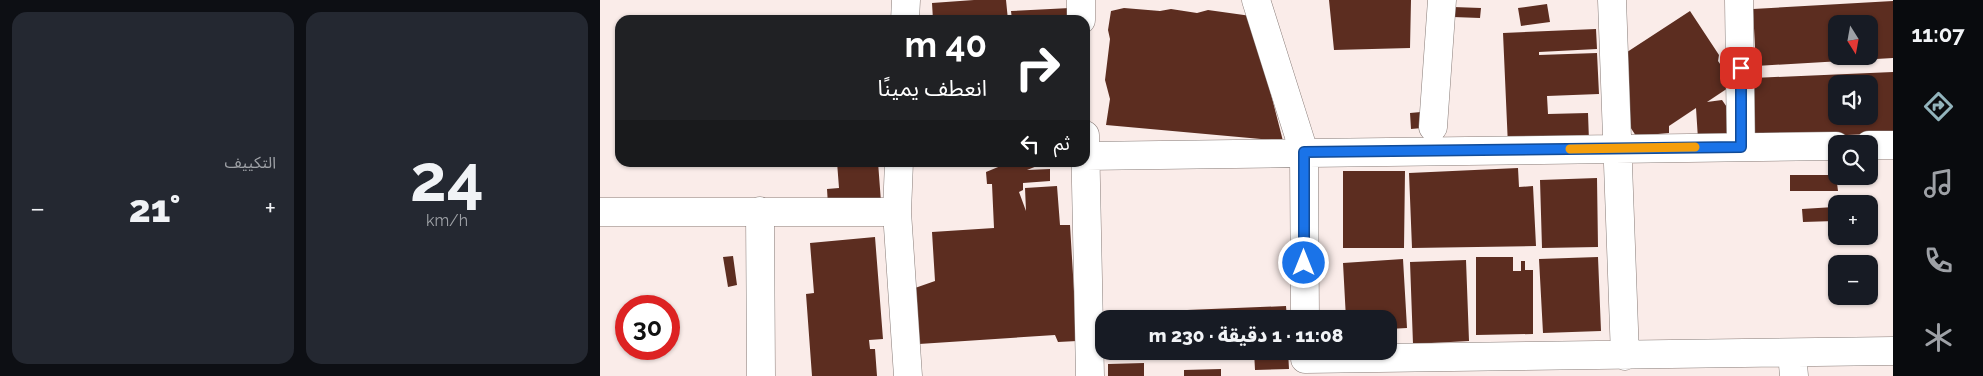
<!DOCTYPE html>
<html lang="ar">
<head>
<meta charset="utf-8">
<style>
  body { margin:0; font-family:Raleway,"Noto Sans Arabic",sans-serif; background:#242831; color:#f1f3f6; direction:rtl; height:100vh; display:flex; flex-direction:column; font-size:19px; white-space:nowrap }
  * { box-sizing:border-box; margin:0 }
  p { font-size:16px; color:#9ea1a6 }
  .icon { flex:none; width:28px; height:28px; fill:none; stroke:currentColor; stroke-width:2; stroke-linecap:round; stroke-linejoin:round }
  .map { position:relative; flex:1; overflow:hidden; direction:ltr }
  .panel { display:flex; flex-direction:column; gap:12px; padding:12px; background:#0d0f14; width:600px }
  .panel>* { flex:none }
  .hud { position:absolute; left:15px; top:15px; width:475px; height:152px; border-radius:15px; box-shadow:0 1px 4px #0004; direction:rtl; background:#202124; color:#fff; overflow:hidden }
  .needle { width:32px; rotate:169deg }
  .tools { position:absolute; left:1228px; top:15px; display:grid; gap:10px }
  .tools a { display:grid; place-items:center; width:50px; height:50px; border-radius:10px; background:#171b24; box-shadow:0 1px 4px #0004; font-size:25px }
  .speed { position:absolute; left:15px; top:295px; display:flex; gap:10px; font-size:25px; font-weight:700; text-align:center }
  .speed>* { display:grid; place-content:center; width:65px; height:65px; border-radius:50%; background:#171b24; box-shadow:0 1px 4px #0004; line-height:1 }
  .speed .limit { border:8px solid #d22; background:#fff; color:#111 }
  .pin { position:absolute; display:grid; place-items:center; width:42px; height:42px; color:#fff; margin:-21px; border-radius:10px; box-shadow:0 2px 8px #0006 }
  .me { position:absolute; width:55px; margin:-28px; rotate:0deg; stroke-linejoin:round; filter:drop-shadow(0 0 4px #0008) }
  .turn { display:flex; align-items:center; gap:18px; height:105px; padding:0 20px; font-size:22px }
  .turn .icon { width:65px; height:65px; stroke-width:2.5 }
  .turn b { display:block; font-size:35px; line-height:42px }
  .then { display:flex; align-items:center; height:48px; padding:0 20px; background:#0003; gap:10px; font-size:19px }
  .big { font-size:38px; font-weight:800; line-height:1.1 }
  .panel .card { flex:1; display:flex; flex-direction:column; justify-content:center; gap:8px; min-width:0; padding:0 18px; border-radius:15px; background:#242831 }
  .panel .dial { align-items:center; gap:0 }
  .dial b { font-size:65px; line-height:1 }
  .heat { display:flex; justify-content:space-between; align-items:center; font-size:28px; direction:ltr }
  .panel .tiles { flex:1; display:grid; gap:12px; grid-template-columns:repeat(2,1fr) }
  .trip { position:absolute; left:495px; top:310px; width:302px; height:50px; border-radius:15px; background:#171b24; box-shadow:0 1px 4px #0004; font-weight:800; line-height:50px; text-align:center; direction:rtl }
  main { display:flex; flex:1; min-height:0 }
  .tab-bar { display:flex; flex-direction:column; width:90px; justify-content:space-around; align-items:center; background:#090b0e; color:#9ea1a6 }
  .tab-bar .icon { width:35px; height:35px }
  .tab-bar .on { color:#92b4bc }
  .tab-bar b { font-size:22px; color:#f1f3f6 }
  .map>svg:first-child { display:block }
  .building { fill:#5c2d20; fill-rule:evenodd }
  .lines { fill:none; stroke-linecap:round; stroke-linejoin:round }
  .minor-casing { stroke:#887c78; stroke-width:29 }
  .minor { stroke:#fff; stroke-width:28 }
  .route-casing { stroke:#114b97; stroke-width:12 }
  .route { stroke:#1a73e8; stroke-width:9 }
  .slow { stroke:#f59e0b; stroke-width:9 }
</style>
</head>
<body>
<main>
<nav class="tab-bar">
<b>11:07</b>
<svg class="icon on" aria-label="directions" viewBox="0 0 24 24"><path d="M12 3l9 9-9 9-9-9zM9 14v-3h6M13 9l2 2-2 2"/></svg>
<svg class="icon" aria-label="music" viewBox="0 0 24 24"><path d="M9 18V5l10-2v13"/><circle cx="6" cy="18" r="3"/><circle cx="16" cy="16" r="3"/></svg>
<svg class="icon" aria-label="phone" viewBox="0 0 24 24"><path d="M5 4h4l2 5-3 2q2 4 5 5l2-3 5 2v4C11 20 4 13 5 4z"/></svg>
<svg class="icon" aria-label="climate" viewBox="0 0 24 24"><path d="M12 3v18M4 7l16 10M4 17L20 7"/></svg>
</nav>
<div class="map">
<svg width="1293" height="376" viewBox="0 0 1293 376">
  <rect width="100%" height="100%" fill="#faece9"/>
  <path class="building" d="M 374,0 L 406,0 L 408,20 L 333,20 L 332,3 Z
    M 729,0 L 811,0 L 810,48 L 734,50 Z
    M 1293,1 L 1293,58 L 1156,66 L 1153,9 ZM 1236,24 L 1269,24 L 1269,56 L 1236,56 Z
    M 947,4 L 950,22 L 921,26 L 918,8 Z
    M 853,7 L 881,8 L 880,18 L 853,17 Z
    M 470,8 L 470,20 L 412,20 L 411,11 Z
    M 524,8 L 560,11 L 571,9 L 597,13 L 608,10 L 651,16 L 683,141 L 506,125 L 510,99 L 505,80 L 510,39 L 508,30 L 511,11 Z
    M 1090,11 L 1119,55 L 1118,61 L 1134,84 L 1107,102 L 1122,100 L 1131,113 L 1132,136 L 1098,139 L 1096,108 L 1069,126 L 1069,133 L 1036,136 L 1025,119 L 1021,56 Z
    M 996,29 L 997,49 L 939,52 L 939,55 L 997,53 L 999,94 L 947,96 L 948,114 L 988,113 L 989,141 L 908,146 L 903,33 Z
    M 1293,72 L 1293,133 L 1155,139 L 1153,78 ZM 1236,84 L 1269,84 L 1269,116 L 1236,116 Z
    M 821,112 L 822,128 L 811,129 L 810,113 Z
    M 237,162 L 278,162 L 281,202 L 228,205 L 227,189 L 239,188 Z
    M 387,162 L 447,162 L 427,170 L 450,169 L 450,181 L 423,183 L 423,190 L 419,192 L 426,211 L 425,188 L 457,186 L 460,225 L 470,225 L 477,341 L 458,342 L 455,335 L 319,344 L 315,288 L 335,281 L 332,232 L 394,228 L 392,184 L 387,184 L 386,172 L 403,165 L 387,166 Z
    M 918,168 L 919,187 L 933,186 L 936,246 L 812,248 L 809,173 Z
    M 743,171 L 805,171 L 804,248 L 743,248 Z
    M 1190,175 L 1236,175 L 1238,191 L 1190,191 Z
    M 997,178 L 998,247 L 942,248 L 940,180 Z
    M 1234,207 L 1235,221 L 1203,222 L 1202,209 Z
    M 275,237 L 283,339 L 269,340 L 270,349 L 275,349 L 277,376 L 212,376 L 206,294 L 214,293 L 210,243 Z
    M 133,256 L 137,285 L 128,287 L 123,257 Z
    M 876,257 L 913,257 L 913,271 L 921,271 L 921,261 L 925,261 L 925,270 L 933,270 L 933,334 L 876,335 Z
    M 998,257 L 1001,331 L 943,333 L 939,259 Z
    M 803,259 L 807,328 L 789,329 L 789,319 L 746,319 L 743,263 Z
    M 866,260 L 869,341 L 813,344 L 810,262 Z
    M 686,306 L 687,319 L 587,319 L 587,310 Z
    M 654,351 L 688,351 L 689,369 L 655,370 Z
    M 544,363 L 544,376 L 508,376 L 508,364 Z
    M 621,369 L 621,376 L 584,376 L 584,370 Z"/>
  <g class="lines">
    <defs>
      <path id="minor" d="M 481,0 L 481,20
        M 656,0 L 704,152 L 705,319
        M 1012,0 L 1025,356
        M 1139,0 L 1141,147
        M 305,20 L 306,0
        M 833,127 L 842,0
        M 485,135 L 490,376
        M 1269,145 L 1293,145
        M 486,156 L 1236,146
        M 299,162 L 297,212 L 308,376
        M 160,211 L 161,376
        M 0,212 L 297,212
        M 1192,353 L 1194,376
        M 705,359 L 1293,351"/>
    </defs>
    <use href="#minor" class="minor-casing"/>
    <use href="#minor" class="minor"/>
  </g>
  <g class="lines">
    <defs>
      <path id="route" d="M 704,263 L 704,152 L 1141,147 L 1141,68"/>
    </defs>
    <use href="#route" class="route-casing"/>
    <use href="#route" class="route"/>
    <path class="slow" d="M 970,149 L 1095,147"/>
  </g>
</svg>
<div class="tools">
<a><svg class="needle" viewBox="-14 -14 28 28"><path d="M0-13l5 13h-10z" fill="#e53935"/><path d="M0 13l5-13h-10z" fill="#9ea1a6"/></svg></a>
<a><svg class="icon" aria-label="sound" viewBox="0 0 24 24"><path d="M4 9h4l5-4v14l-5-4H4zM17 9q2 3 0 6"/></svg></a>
<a><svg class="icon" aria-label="search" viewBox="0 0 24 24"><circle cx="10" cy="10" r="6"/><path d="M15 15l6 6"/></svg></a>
<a>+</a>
<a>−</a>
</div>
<div class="speed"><div class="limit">30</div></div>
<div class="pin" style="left:1141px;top:68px;background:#d93025"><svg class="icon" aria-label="arrive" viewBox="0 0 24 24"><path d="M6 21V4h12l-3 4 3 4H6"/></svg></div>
<svg class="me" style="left:704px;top:263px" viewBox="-20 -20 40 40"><circle r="17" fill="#1a73e8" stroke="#fff" stroke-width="3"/><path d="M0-11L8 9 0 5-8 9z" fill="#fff"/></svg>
<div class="trip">11:08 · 1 دقيقة · 230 m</div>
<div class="hud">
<div class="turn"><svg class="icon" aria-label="right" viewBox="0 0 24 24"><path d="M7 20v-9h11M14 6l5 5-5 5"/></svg><div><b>40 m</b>انعطف يمينًا</div></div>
<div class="then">ثم<svg class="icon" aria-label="left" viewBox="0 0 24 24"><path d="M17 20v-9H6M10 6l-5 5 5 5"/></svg></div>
</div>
</div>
<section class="panel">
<div class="tiles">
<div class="card dial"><b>24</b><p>km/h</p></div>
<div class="card"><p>التكييف</p>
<div class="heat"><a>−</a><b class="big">21°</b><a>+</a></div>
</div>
</div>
</section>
</main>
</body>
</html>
